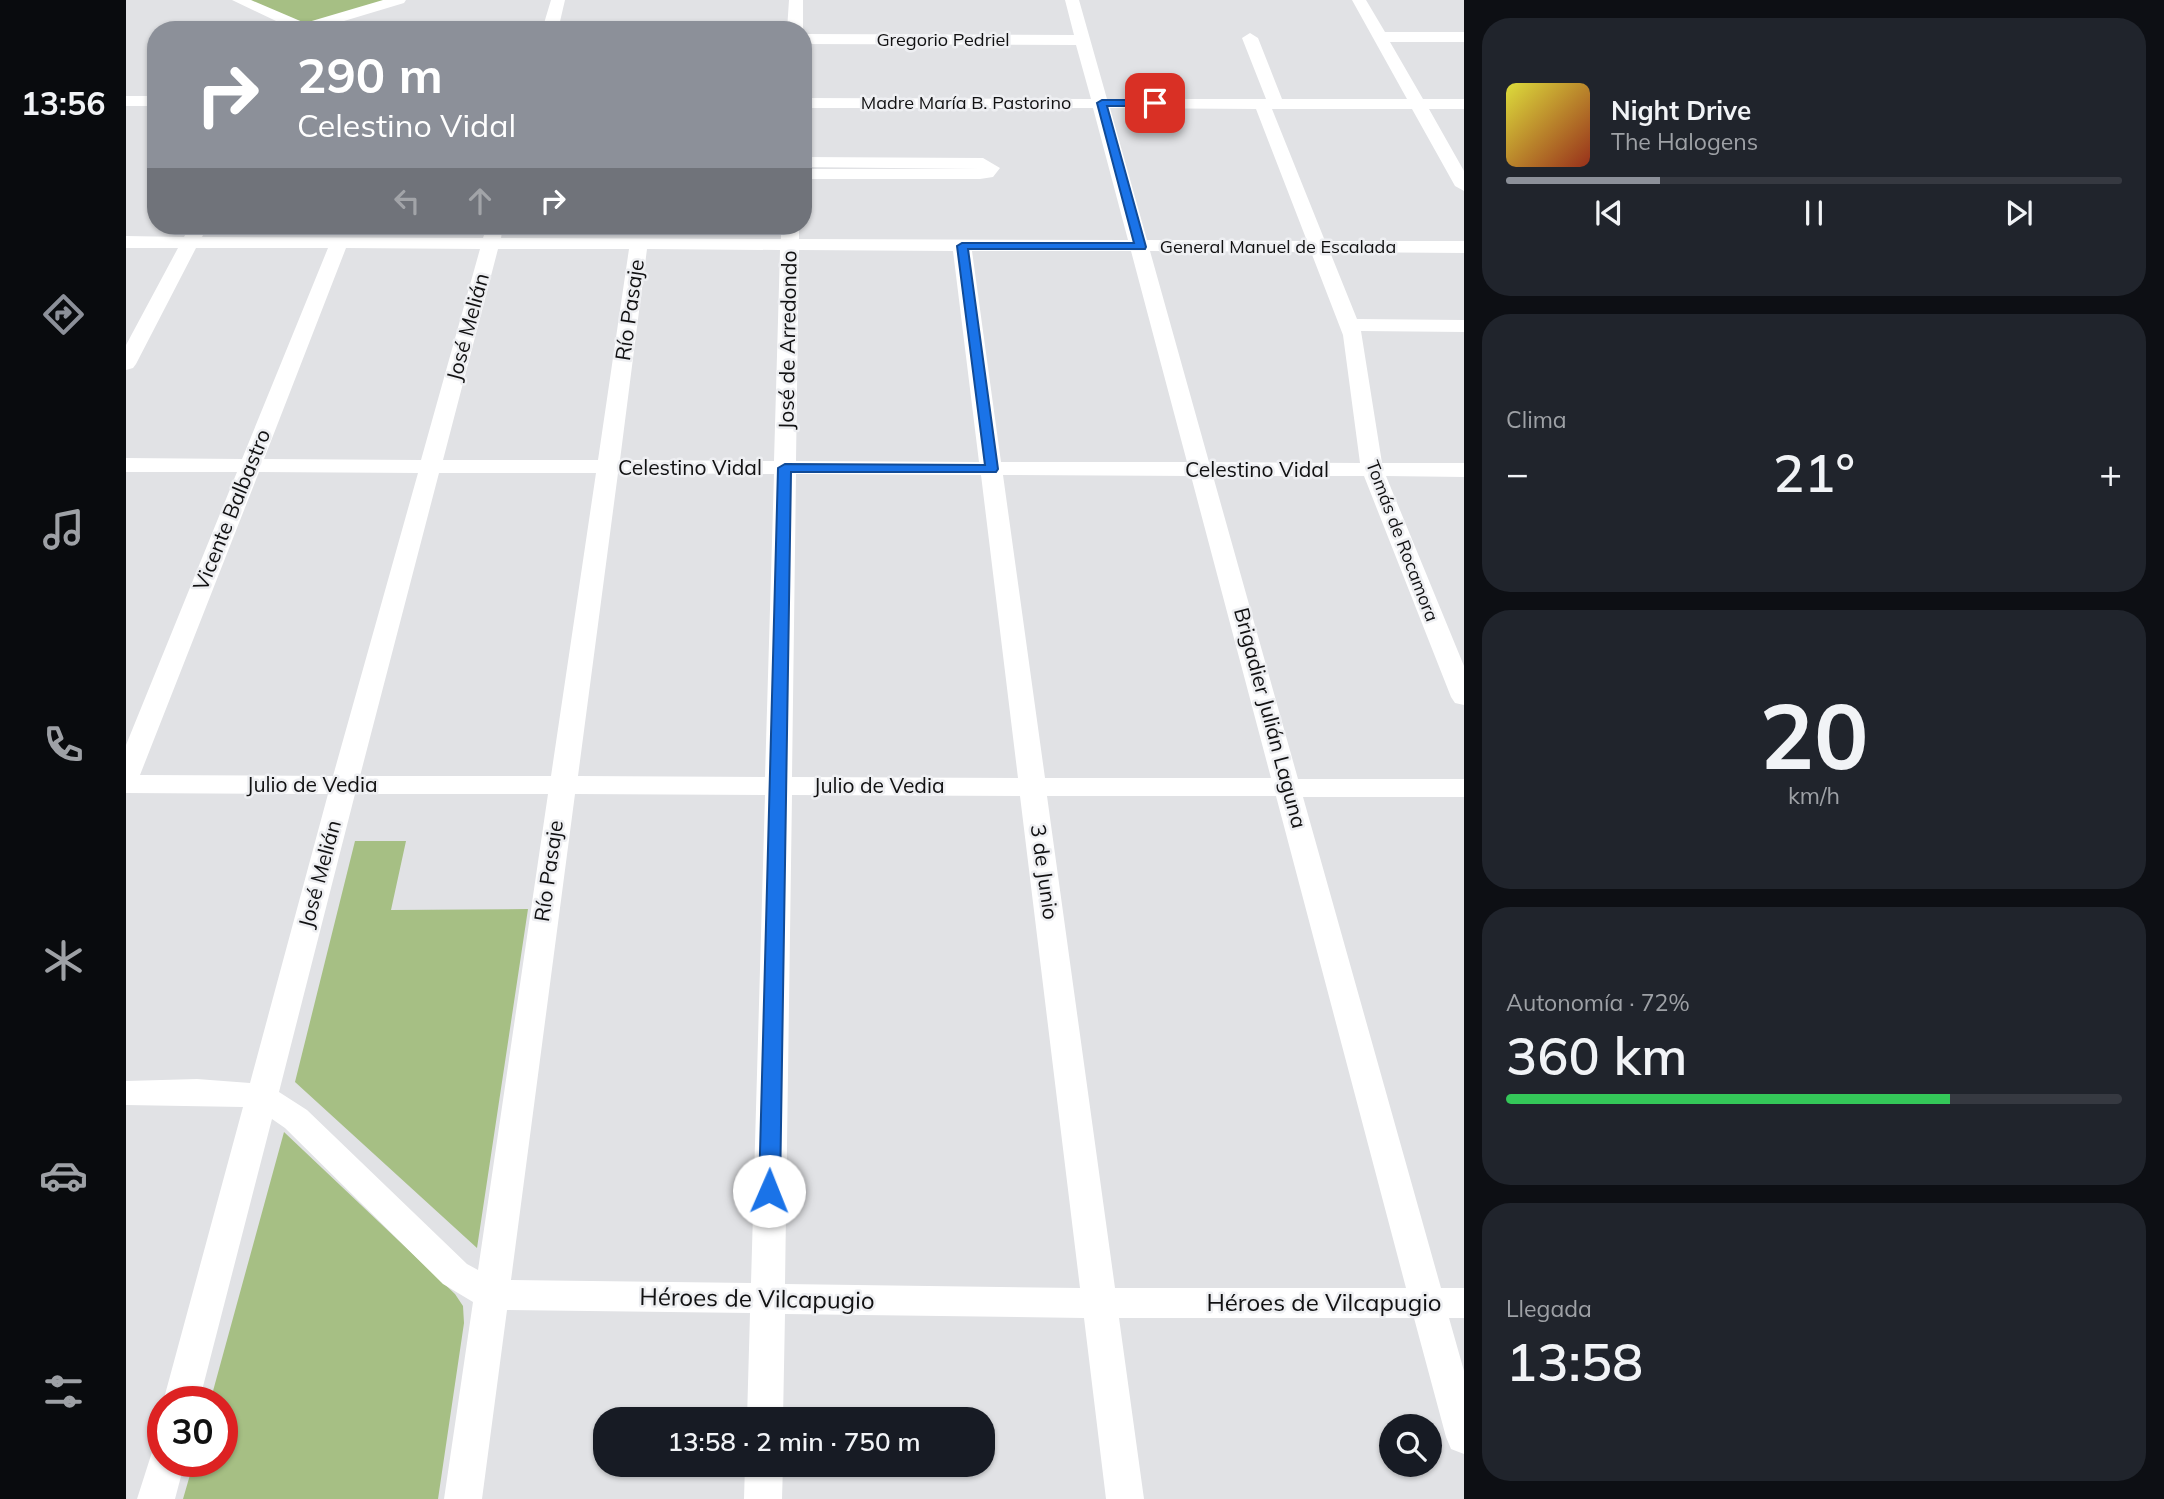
<!DOCTYPE html>
<html lang="es">
<head>
<meta charset="utf-8">
<style>
  body { margin:0; font-family:Mulish,sans-serif; background:#20242c; color:#f1f3f6; height:100vh; display:flex; flex-direction:column; font-size:26px; white-space:nowrap }
  * { box-sizing:border-box; margin:0 }
  p { font-size:23px; color:#9ea1a6 }
  .icon { flex:none; width:38px; height:38px; fill:none; stroke:currentColor; stroke-width:2; stroke-linecap:round; stroke-linejoin:round }
  .map { position:relative; flex:1; overflow:hidden }
  .sheet { display:flex; flex-direction:column; gap:18px; padding:18px; background:#0d0f14; width:700px }
  .sheet>* { flex:none }
  .hud { position:absolute; left:21px; top:21px; width:665px; height:214px; border-radius:28px; box-shadow:0 2px 5px #0004; background:#8c9099; color:#fff; overflow:hidden }
  .buttons { position:absolute; left:1253px; top:1414px; display:grid; gap:14px }
  .buttons a { display:grid; place-items:center; width:63px; height:63px; border-radius:50%; background:#171b24; box-shadow:0 2px 5px #0004; font-size:35px }
  .speed { position:absolute; left:21px; top:1386px; display:flex; gap:14px; font-size:35px; font-weight:700; text-align:center }
  .speed>* { display:grid; place-content:center; width:91px; height:91px; border-radius:50%; background:#171b24; box-shadow:0 2px 5px #0004; line-height:1 }
  .speed .limit { border:10px solid #d22; background:#fff; color:#111 }
  .pin { position:absolute; display:grid; place-items:center; width:60px; height:60px; color:#fff; margin:-30px; border-radius:14px; box-shadow:0 4px 10px #0006 }
  .me { position:absolute; width:77px; margin:-38px; rotate:1deg; stroke-linejoin:round; filter:drop-shadow(0 0 5px #0008) }
  .turn { display:flex; align-items:center; gap:24px; height:147px; padding:0 35px; font-size:32px }
  .turn .icon { width:91px; height:91px; stroke-width:2.5 }
  .turn b { display:block; font-size:49px; line-height:60px }
  .lanes { display:flex; align-items:center; height:66px; padding:0 35px; background:#0003; justify-content:center; gap:35px; direction:ltr }
  .lanes .off { opacity:.35 }
  .big { font-size:52px; font-weight:600; line-height:1.1 }
  .sheet .card { flex:1; display:flex; flex-direction:column; justify-content:center; gap:10px; min-width:0; padding:0 24px; border-radius:28px; background:#20242c }
  .sheet .dial { align-items:center; gap:0 }
  .dial b { font-size:91px; line-height:1 }
  .song { display:flex; align-items:center; gap:21px }
  .cover { width:84px; height:84px; border-radius:10px; background:linear-gradient(135deg,hsl(60 70% 55%),hsl(10 70% 35%)) }
  .played { height:7px; border-radius:4px; background:linear-gradient(90deg,#8c9099 25%,#363941 25%) }
  .keys { display:flex; justify-content:space-around; direction:ltr }
  .heat { display:flex; justify-content:space-between; align-items:center; font-size:38px; direction:ltr }
  .charge { height:10px; border-radius:5px; background:linear-gradient(90deg,#34c759 72%,#363941 0) }
  .trip { position:absolute; left:467px; top:1407px; width:402px; height:70px; border-radius:28px; background:#171b24; box-shadow:0 2px 5px #0004; font-weight:600; line-height:70px; text-align:center }
  main { display:flex; flex:1; min-height:0 }
  .menu { display:flex; flex-direction:column; width:126px; justify-content:space-around; align-items:center; background:#090b0e; color:#9ea1a6 }
  .menu .icon { width:49px; height:49px }
  .menu .on { color:#8c9099 }
  .menu b { font-size:32px; color:#f1f3f6 }
  .map>svg:first-child { display:block }
  .green { fill:#a6bf84 }
  .lines { fill:none; stroke-linecap:round; stroke-linejoin:round }
  .minor { fill:#fff; fill-rule:evenodd }
  .route { fill:#1a73e8; stroke:#114b97; stroke-width:2 }
  .labels { text-anchor:middle; stroke-width:5; stroke-linejoin:round; paint-order:stroke }
  .far-street-label { font-size:18px; fill:#111112; stroke:#eeeff2 }
  .street-label { font-size:21px; fill:#111112; stroke:#eeeff2 }
  .near-street-label { font-size:24px; fill:#111112; stroke:#eeeff2 }
</style>
</head>
<body>
<main>
<nav class="menu">
<b>13:56</b>
<svg class="icon on" aria-label="directions" viewBox="0 0 24 24"><path d="M12 3l9 9-9 9-9-9zM9 14v-3h6M13 9l2 2-2 2"/></svg>
<svg class="icon" aria-label="music" viewBox="0 0 24 24"><path d="M9 18V5l10-2v13"/><circle cx="6" cy="18" r="3"/><circle cx="16" cy="16" r="3"/></svg>
<svg class="icon" aria-label="phone" viewBox="0 0 24 24"><path d="M5 4h4l2 5-3 2q2 4 5 5l2-3 5 2v4C11 20 4 13 5 4z"/></svg>
<svg class="icon" aria-label="climate" viewBox="0 0 24 24"><path d="M12 3v18M4 7l16 10M4 17L20 7"/></svg>
<svg class="icon" aria-label="car" viewBox="0 0 24 24"><path d="M5 17H2v-5l4-1 3-4h7l3 4 3 1v5h-3M9 17h6M6 11h13"/><circle cx="7" cy="17" r="2"/><circle cx="17" cy="17" r="2"/></svg>
<svg class="icon" aria-label="filters" viewBox="0 0 24 24"><path d="M4 7h16M4 17h16"/><circle cx="9" cy="7" r="2"/><circle cx="15" cy="17" r="2"/></svg>
</nav>
<div class="map">
<svg width="1338" height="1499" viewBox="0 0 1338 1499">
  <rect width="100%" height="100%" fill="#e1e2e5"/>
  <path class="green" d="M 113,0 L 269,0 L 178,28 Z
    M 229,841 L 280,841 L 265,910 L 402,909 L 351,1248 L 169,1082 Z
    M 158,1132 L 329,1294 L 337,1306 L 338,1323 L 312,1499 L 57,1499 L 68,1461 L 96,1461 L 96,1402 L 84,1402 Z"/>
  <g class="lines">
    <path class="minor" d="M 106,0 L 125,0 L 179,23 L 257,0 L 280,0 L 278,3 L 188,30 L 169,30 Z
      M 425,0 L 439,0 L 432,30 L 416,30 Z
      M 663,0 L 677,0 L 677,30 L 661,30 Z
      M 939,0 L 953,0 L 981,99 L 1140,99 L 1116,38 L 1124,33 L 1132,38 L 1156,99 L 1281,99 L 1226,0 L 1240,0 L 1259,32 L 1338,32 L 1338,42 L 1264,42 L 1297,99 L 1338,99 L 1338,109 L 1303,109 L 1338,171 L 1338,191 L 1329,186 L 1286,109 L 1146,109 L 1199,241 L 1338,241 L 1338,253 L 1204,252 L 1231,319 L 1338,320 L 1338,332 L 1235,331 L 1256,463 L 1338,463 L 1338,477 L 1260,476 L 1338,666 L 1338,705 L 1329,703 L 1325,697 L 1238,476 L 1087,476 L 1172,779 L 1338,779 L 1338,797 L 1177,797 L 1315,1288 L 1338,1288 L 1338,1318 L 1323,1318 L 1338,1371 L 1338,1454 L 1325,1449 L 1320,1437 L 1288,1318 L 993,1318 L 1018,1499 L 980,1499 L 958,1318 L 659,1314 L 657,1419 L 621,1419 L 624,1313 L 381,1310 L 356,1499 L 318,1499 L 347,1302 L 317,1284 L 159,1128 L 146,1119 L 73,1402 L 37,1402 L 117,1107 L 0,1105 L 0,1081 L 71,1079 L 124,1083 L 202,794 L 0,793 L 0,745 L 111,472 L 0,472 L 0,458 L 116,459 L 202,248 L 70,248 L 10,364 L 7,368 L 0,370 L 0,345 L 52,248 L 0,248 L 0,236 L 58,237 L 64,226 L 78,226 L 80,229 L 76,237 L 357,238 L 361,226 L 377,226 L 375,238 L 655,239 L 655,226 L 673,226 L 673,239 L 1002,240 L 967,108 L 677,108 L 677,98 L 965,99 L 950,45 L 677,44 L 677,34 L 948,35 ZM 984,108 L 1130,109 L 1181,241 L 1021,240 ZM 220,248 L 354,249 L 295,460 L 138,459 ZM 372,249 L 503,249 L 472,460 L 317,460 ZM 521,249 L 654,250 L 648,461 L 494,460 ZM 673,250 L 827,251 L 853,462 L 670,461 ZM 846,251 L 1005,251 L 1061,462 L 875,462 ZM 1024,251 L 1185,252 L 1217,335 L 1234,463 L 1083,462 ZM 133,472 L 292,473 L 207,776 L 14,775 ZM 313,473 L 470,473 L 425,776 L 234,776 ZM 492,473 L 648,474 L 639,777 L 452,776 ZM 670,474 L 855,475 L 892,778 L 666,777 ZM 877,475 L 1065,476 L 1145,778 L 919,778 ZM 229,794 L 422,794 L 352,1270 L 341,1264 L 181,1110 L 153,1092 ZM 449,794 L 639,795 L 625,1283 L 385,1280 ZM 666,795 L 894,796 L 954,1288 L 659,1284 ZM 921,796 L 1150,796 L 1280,1288 L 989,1288 Z
      M 0,96 L 30,96 L 30,106 L 0,106 Z
      M 677,157 L 857,158 L 874,168 L 867,177 L 854,179 L 677,179 L 677,169 L 854,169 L 677,167 Z
      M 37,1445 L 37,1461 L 59,1461 L 49,1499 L 11,1499 L 27,1449 Z
      M 619,1465 L 657,1465 L 656,1499 L 618,1499 Z"/>
  </g>
  <path class="route" d="M 976,100 L 1029,100 L 1034,103 L 1029,106 L 981,106 L 1020,247 L 1019,249 L 842,249 L 872,469 L 870,472 L 665,472 L 654,1191 L 651,1197 L 643,1200 L 636,1197 L 633,1191 L 652,468 L 659,464 L 859,465 L 831,246 L 836,243 L 1008,243 L 971,103 Z"/>
  <g class="labels">
    <g class="far-street-label">
      <text x="817" y="46">Gregorio Pedriel</text>
      <text x="840" y="109">Madre María B. Pastorino</text>
      <text x="1152" y="253">General Manuel de Escalada</text>
      <text transform="translate(1276 541) rotate(69)" y="6">Tomás de Rocamora</text>
    </g>
    <g class="street-label">
      <text transform="translate(504 310) rotate(-82)" y="7">Río Pasaje</text>
      <text transform="translate(342 327) rotate(-75)" y="7">José Melián</text>
      <text transform="translate(662 340) rotate(-89)" y="7">José de Arredondo</text>
      <text x="564" y="475">Celestino Vidal</text>
      <text x="1131" y="477">Celestino Vidal</text>
      <text transform="translate(106 510) rotate(-68)" y="7">Vicente Balbastro</text>
      <text transform="translate(1144 718) rotate(75)" y="7">Brigadier Julián Laguna</text>
      <text x="186" y="792">Julio de Vedia</text>
      <text x="753" y="793">Julio de Vedia</text>
      <text transform="translate(423 871) rotate(-82)" y="7">Río Pasaje</text>
      <text transform="translate(918 872) rotate(82)" y="7">3 de Junio</text>
      <text transform="translate(194 874) rotate(-75)" y="7">José Melián</text>
    </g>
    <g class="near-street-label">
      <text transform="translate(631 1299) rotate(1)" y="8">Héroes de Vilcapugio</text>
      <text x="1198" y="1311">Héroes de Vilcapugio</text>
    </g>
  </g>
</svg>
<div class="buttons">
<a><svg class="icon" aria-label="search" viewBox="0 0 24 24"><circle cx="10" cy="10" r="6"/><path d="M15 15l6 6"/></svg></a>
</div>
<div class="speed"><div class="limit">30</div></div>
<div class="pin" style="left:1029px;top:103px;background:#d93025"><svg class="icon" aria-label="arrive" viewBox="0 0 24 24"><path d="M6 21V4h12l-3 4 3 4H6"/></svg></div>
<svg class="me" style="left:643px;top:1191px" viewBox="-20 -20 40 40"><circle r="19" fill="#fff"/><path d="M0-13L10 11 0 6-10 11z" fill="#1a73e8"/></svg>
<div class="trip">13:58 · 2 min · 750 m</div>
<div class="hud">
<div class="turn"><svg class="icon" aria-label="right" viewBox="0 0 24 24"><path d="M7 20v-9h11M14 6l5 5-5 5"/></svg><div><b>290 m</b>Celestino Vidal</div></div>
<div class="lanes"><svg class="icon off" aria-label="left" viewBox="0 0 24 24"><path d="M17 20v-9H6M10 6l-5 5 5 5"/></svg><svg class="icon off" aria-label="ahead" viewBox="0 0 24 24"><path d="M12 20V5M6 11l6-6 6 6"/></svg><svg class="icon" aria-label="right" viewBox="0 0 24 24"><path d="M7 20v-9h11M14 6l5 5-5 5"/></svg></div>
</div>
</div>
<section class="sheet">
<div class="card">
<div class="song"><i class="cover"></i><div><b>Night Drive</b><p>The Halogens</p></div></div>
<div class="played"></div>
<div class="keys"><svg class="icon" aria-label="previous" viewBox="0 0 24 24"><path d="M18 5L8 12l10 7zM5 5v14"/></svg><svg class="icon" aria-label="pause" viewBox="0 0 24 24"><path d="M8 5v14M16 5v14"/></svg><svg class="icon" aria-label="next" viewBox="0 0 24 24"><path d="M6 5l10 7-10 7zM19 5v14"/></svg></div>
</div>
<div class="card"><p>Clima</p>
<div class="heat"><a>−</a><b class="big">21°</b><a>+</a></div>
</div>
<div class="card dial"><b>20</b><p>km/h</p></div>
<div class="card"><p>Autonomía · 72%</p><b class="big">360 km</b><div class="charge"></div></div>
<div class="card"><p>Llegada</p><b class="big">13:58</b></div>
</section>
</main>
</body>
</html>
